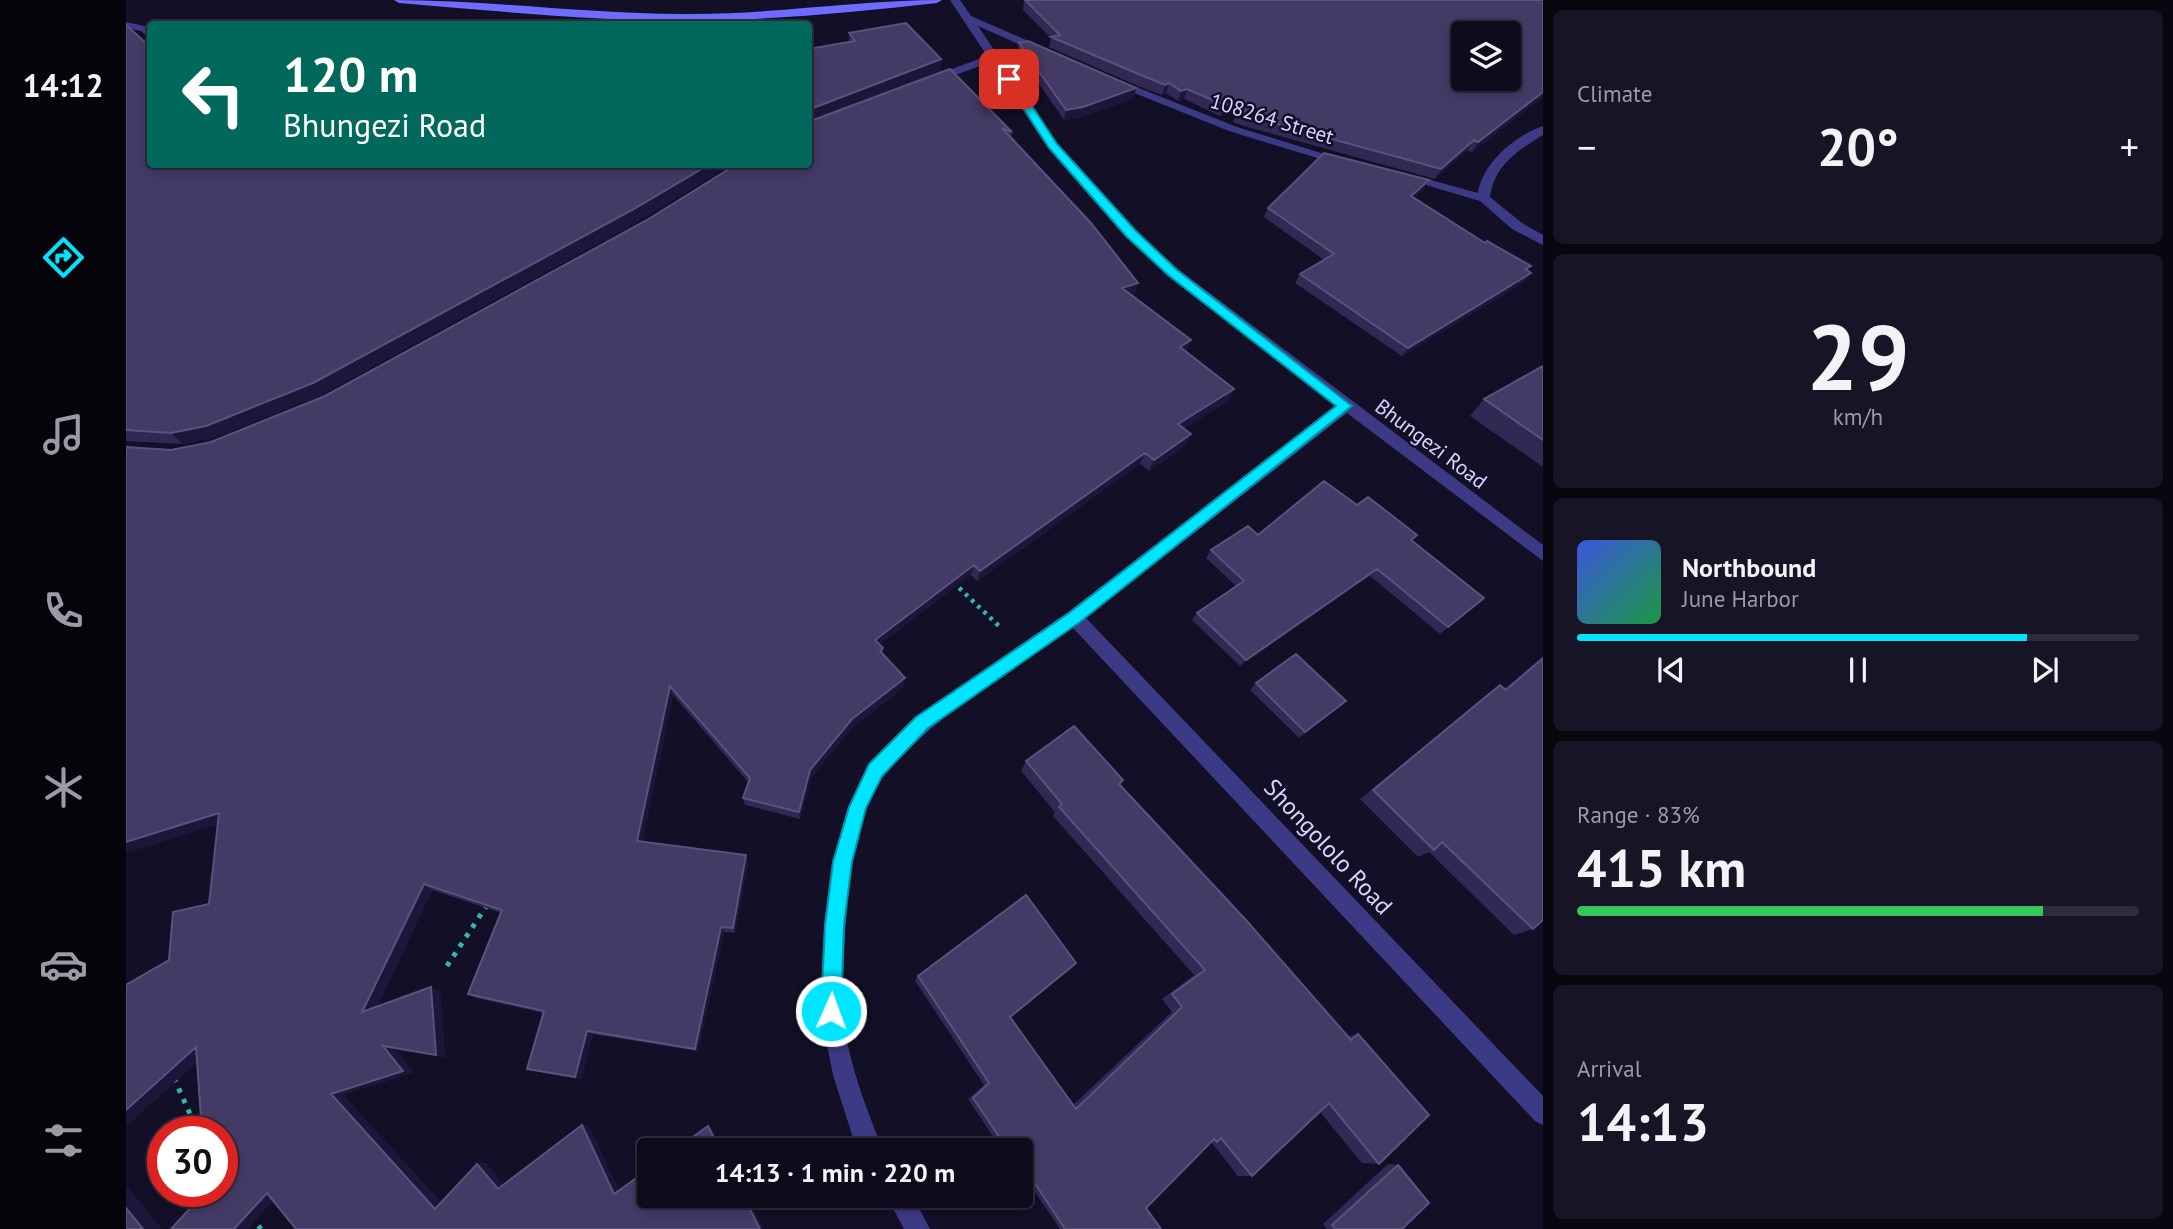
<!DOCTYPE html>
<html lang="en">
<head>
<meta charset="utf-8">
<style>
  body { margin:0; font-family:"PT Sans",sans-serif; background:#171425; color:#f1f3f6; height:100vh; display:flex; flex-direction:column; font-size:26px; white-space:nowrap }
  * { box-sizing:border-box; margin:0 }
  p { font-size:23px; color:#9b9ba3 }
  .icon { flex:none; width:38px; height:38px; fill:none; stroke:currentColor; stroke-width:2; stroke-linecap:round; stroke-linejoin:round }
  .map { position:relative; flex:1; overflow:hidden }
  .sheet { display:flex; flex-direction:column; gap:10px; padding:10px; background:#08060f; width:630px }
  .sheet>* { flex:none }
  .guide { position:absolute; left:21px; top:21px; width:665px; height:147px; border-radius:7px; box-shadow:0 4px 10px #0003,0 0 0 2px #2e2b3b; background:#00695c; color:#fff; overflow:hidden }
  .tools { position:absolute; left:1325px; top:21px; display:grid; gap:14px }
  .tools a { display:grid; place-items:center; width:70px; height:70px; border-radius:7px; background:#0e0b1c; box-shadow:0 4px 10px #0003,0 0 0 2px #2e2b3b; font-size:35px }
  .speed { position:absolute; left:21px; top:1116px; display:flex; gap:14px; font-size:35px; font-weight:700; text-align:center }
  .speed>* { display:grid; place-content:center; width:91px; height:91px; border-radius:50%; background:#0e0b1c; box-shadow:0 4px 10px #0003,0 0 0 2px #2e2b3b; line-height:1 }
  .speed .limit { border:10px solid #d22; background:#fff; color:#111 }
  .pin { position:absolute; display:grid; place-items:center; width:60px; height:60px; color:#fff; margin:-30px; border-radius:14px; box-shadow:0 4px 10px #0006 }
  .me { position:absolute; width:77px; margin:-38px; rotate:2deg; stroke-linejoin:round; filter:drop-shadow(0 0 5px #0008) }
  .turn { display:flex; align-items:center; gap:24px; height:147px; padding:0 21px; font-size:32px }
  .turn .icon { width:91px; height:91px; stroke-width:2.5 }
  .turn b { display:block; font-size:49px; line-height:60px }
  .big { font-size:52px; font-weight:700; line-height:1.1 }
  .sheet .card { flex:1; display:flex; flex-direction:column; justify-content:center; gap:10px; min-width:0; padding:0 24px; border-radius:10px; background:#171425 }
  .sheet .dial { align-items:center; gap:0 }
  .dial b { font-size:91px; line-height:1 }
  .song { display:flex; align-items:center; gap:21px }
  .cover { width:84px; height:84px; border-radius:10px; background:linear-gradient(135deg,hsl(230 70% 55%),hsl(140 70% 35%)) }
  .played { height:7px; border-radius:4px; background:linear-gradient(90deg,#00e5ff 80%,#2e2b3b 80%) }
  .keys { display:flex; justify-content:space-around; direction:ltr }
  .heat { display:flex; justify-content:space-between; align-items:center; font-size:38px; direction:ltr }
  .charge { height:10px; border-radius:5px; background:linear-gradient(90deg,#34c759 83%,#2e2b3b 0) }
  .trip { position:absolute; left:511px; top:1138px; width:396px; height:70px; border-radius:7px; background:#0e0b1c; box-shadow:0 4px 10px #0003,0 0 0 2px #2e2b3b; font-weight:700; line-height:70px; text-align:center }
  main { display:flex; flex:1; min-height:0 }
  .menu { display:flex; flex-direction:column; width:126px; justify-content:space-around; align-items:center; background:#06040b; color:#9b9ba3 }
  .menu .icon { width:49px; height:49px }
  .menu .selected { color:#00e5ff }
  .menu b { font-size:32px; color:#f1f3f6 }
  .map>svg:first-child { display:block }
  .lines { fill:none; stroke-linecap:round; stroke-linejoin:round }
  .path-far1 { stroke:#2fb8b0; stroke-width:4.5; stroke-dasharray:3.5 5; stroke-linecap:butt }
  .path { stroke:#2fb8b0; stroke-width:5; stroke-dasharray:4.5 7; stroke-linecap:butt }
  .street { fill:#3d3a85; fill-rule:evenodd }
  .secondary { fill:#6f6bff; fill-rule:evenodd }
  .wall { fill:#312854 }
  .shaded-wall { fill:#1d163a }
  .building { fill:#433a66; stroke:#5a527e; stroke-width:2; fill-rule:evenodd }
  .route { fill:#00e5ff; stroke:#0095a6; stroke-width:2 }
  .labels { text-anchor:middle; stroke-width:5; stroke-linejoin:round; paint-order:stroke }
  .far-street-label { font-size:21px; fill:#d9d4ff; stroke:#130f26 }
  .street-label { font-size:24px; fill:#d9d4ff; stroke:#130f26 }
</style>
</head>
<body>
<main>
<nav class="menu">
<b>14:12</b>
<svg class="icon selected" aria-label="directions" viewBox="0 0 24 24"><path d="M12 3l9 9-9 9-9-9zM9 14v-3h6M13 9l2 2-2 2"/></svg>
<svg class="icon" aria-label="music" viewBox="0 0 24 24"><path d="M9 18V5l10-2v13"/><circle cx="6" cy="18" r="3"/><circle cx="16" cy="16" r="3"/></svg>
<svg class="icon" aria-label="phone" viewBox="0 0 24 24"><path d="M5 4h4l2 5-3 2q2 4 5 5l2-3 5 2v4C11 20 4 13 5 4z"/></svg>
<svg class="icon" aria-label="climate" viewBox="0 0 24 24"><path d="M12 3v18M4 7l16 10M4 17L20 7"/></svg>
<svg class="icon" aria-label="car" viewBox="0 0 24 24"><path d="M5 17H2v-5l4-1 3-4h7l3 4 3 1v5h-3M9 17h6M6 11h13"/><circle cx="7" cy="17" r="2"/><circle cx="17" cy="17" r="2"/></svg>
<svg class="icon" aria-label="filters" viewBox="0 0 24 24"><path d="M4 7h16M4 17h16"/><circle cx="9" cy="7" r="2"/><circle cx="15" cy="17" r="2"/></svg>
</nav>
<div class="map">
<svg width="1417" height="1229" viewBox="0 0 1417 1229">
  <rect width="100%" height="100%" fill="#130f26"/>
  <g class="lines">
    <path class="path-far1" d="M 827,582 L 874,627"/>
    <path class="path" d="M 321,966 L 361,905
      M 48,1078 L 72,1132
      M 125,1217 L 135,1229"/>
    <path class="street" d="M 824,0 L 834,0 L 845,16 L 923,50 L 923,54 L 915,54 L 852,26 L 931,144 L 1009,230 L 1052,269 L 1417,545 L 1417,561 L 1221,413 L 960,618 L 1417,1096 L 1417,1125 L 1409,1121 L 947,628 C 883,673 809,714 759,775 C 724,817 720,912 718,965 C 717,980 715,997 716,1013 C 722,1060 739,1106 757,1150 L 732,1150 L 729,1144 L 707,1075 L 694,1011 L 698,925 L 706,862 L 722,807 L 743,764 L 789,717 L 942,612 L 1210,405 L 1042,275 L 999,236 L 923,149 L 865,62 L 810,82 L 802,82 L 802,78 L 861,56 Z
      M 0,22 L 23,27 L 24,38 L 15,31 L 0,28 Z
      M 990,79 L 1111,127 L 1224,162 L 1214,165 L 1103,131 L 986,84 L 984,82 Z
      M 1417,126 L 1417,135 C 1392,150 1368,166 1364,197 L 1396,223 L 1417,235 L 1417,245 L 1386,229 L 1354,201 L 1273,177 L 1279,173 L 1352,193 C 1356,163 1390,135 1417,126 Z
      M 760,1195 L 786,1195 L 804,1229 L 778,1229 Z"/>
    <path class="secondary" d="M 268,0 C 367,0 466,15 566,14 C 650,14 733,0 816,0 L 811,3 C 730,12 648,20 566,21 C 468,21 370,11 273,3 Z"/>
  </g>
  <path class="wall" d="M 898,0 L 1415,98 L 1346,152 L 1341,150 L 1309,179 L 1118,126 L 1107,122 L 1111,112 L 1094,116 L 1058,99 L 1052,101 L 1040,93 L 1036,95 L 1012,86 L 923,47 L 925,38 L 897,10 Z
    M 0,25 L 22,45 L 24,164 L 511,222 L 195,395 L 90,437 L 56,444 L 0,441 Z
    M 723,33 L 815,59 L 814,72 L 752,96 L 824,69 L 886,132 L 885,138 L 1012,283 L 1008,295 L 1006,295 L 1065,340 L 1060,352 L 1108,389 L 1102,401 L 1057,429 L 1059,446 L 1023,471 L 1014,464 L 851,581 L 845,575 L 754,644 L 757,648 L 757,654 L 778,687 L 726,728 L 685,778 L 674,819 L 619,805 L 617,798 L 622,782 L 547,695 L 516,841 L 620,855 L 622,861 L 609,933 L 598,932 L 572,1051 L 467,1034 L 455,1079 L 401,1069 L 418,1013 L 350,998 L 342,994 L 375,913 L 306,890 L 251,1007 L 305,987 L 314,991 L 319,1057 L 268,1048 L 287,1072 L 217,1095 L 315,1203 L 351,1164 L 360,1163 L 377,1185 L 456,1125 L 462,1125 L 493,1191 L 523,1195 L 620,1195 L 637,1229 L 147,1200 L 122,1229 L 45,1229 L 79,1192 L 71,1062 L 0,1126 L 43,960 L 83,904 L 92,824 L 45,450 L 85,442 L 199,396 L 682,164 L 723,42 Z
    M 893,43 L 1008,98 L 955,117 L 938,120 L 891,52 Z
    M 1298,189 L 1287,198 L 1359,243 L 1405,266 L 1401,271 L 1405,273 L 1398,282 L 1276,356 L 1169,283 L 1174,274 L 1198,260 L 1138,217 L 1142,208 Z
    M 1417,366 L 1417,467 L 1344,416 L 1358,399 Z
    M 1231,505 L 1286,541 L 1358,598 L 1314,634 L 1244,576 L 1114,666 L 1066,620 L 1071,613 L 1110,586 L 1080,558 L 1085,550 Z
    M 1417,657 L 1417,920 L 1407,929 L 1388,935 L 1303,852 L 1292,857 L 1234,799 L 1359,696 L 1374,685 L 1378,689 Z
    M 1130,683 L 1220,701 L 1173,738 L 1124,690 Z
    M 900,761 L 994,785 L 1222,1036 L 1232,1034 L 1253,1164 L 1236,1163 L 1194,1112 L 1126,1176 L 1112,1176 L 1085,1142 L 1020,1208 L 1035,1229 L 934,1229 L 900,1179 L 894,1177 L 894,1150 L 876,1150 L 842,1099 L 858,1085 L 789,981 L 792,976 L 884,1017 L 947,1105 L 1046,1012 L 1036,999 L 1068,975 L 927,816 L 929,812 L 895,771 Z
    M 1262,1164 L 1272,1165 L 1276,1229 L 1201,1229 L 1197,1224 Z"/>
  <path class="shaded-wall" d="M 815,59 L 814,72 L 682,123 L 682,110 Z
    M 1043,83 L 1040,93 L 1036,95 L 1039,85 Z
    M 1010,88 L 1008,98 L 955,117 L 938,120 L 940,110 Z
    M 1061,89 L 1058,99 L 1052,101 L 1055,91 Z
    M 1417,92 L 1417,97 L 1346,152 L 1352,142 Z
    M 1119,101 L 1115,112 L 1094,116 L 1098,105 Z
    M 1348,140 L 1341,150 L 1309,179 L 1315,169 Z
    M 584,164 L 607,164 L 511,222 L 195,395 L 90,437 L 56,444 L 45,433 Z
    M 1303,180 L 1298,189 L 1279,205 L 1285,196 Z
    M 1405,273 L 1398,282 L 1276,356 L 1282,348 Z
    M 1012,283 L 1008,295 L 992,300 L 996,288 Z
    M 1065,340 L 1060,352 L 1054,347 Z
    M 1108,389 L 1102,401 L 1046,436 L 1052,424 Z
    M 1065,434 L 1059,446 L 1023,471 L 1028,460 Z
    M 1019,453 L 1014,464 L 851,581 L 854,571 Z
    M 848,565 L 845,575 L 748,649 L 749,640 Z
    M 1251,569 L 1244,576 L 1114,666 L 1120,660 Z
    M 779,678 L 778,687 L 726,728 L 685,778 L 674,819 L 673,812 L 684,770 L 726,719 Z
    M 544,686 L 547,695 L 515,847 L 511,841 Z
    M 93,813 L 106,820 L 0,853 L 0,842 Z
    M 620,855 L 622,861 L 609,933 L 607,928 Z
    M 298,884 L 306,890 L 247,1015 L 236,1012 Z
    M 595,927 L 598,932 L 572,1051 L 569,1049 Z
    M 305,987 L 314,991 L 319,1057 L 310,1055 Z
    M 461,1031 L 467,1034 L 455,1079 L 449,1077 Z
    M 257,1046 L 268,1048 L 287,1072 L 217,1095 L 319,1208 L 309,1209 L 205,1094 Z
    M 70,1047 L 85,1049 L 0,1126 L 0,1110 Z
    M 456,1125 L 462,1125 L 494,1193 L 488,1194 Z
    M 582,1126 L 585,1127 L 597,1150 L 594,1150 Z
    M 360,1163 L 380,1188 L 372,1189 L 351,1164 Z
    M 0,1185 L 36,1229 L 17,1229 L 0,1208 Z
    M 155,1192 L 122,1229 L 108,1229 L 141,1193 Z
    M 617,1195 L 620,1195 L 637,1229 L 634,1229 Z"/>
  <path class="building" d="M 899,0 L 1417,0 L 1417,92 L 1352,142 L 1348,140 L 1315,169 L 1122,116 L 1111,111 L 1119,101 L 1098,105 L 1061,89 L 1055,91 L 1043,83 L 1039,85 L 1015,75 L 925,37 L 934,35 ZM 1337,33 L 1382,33 L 1382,79 L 1337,79 Z
    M 780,23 L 815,59 L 682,110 L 682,49 L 729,41 L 723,33 Z
    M 0,25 L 22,45 L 24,44 L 24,164 L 584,164 L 508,209 L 187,383 L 80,426 L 45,433 L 0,430 Z
    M 902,41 L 1010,88 L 957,107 L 940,110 L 893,43 Z
    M 824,69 L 886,132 L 876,128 L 965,223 L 1012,283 L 996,288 L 1065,340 L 1054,347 L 1108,389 L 1052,424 L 1065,434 L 1028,460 L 1019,453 L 854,571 L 848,565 L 749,640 L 757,648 L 754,651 L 779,678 L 726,719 L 684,770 L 673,812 L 617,798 L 624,778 L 544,686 L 511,841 L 620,855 L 607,928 L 595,927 L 569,1049 L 461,1031 L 449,1077 L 401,1069 L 418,1011 L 342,994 L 376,910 L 298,884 L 236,1012 L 305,987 L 310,1055 L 257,1046 L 277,1071 L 205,1094 L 309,1209 L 351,1164 L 372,1189 L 456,1125 L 488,1194 L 523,1169 L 523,1195 L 617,1195 L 634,1229 L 170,1229 L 141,1193 L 108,1229 L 45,1229 L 79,1192 L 96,1192 L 96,1132 L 76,1132 L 70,1047 L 0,1110 L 0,985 L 43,960 L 47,912 L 83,904 L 93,813 L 0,842 L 0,447 L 45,450 L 85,442 L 199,396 L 521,220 L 611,164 L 682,164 L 682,122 Z
    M 1198,153 L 1303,180 L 1285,196 L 1359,243 L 1361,241 L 1405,266 L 1399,269 L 1405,273 L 1282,348 L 1174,274 L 1208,254 L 1142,208 Z
    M 1417,366 L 1417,440 L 1358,399 Z
    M 1198,481 L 1231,505 L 1242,497 L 1291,535 L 1285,540 L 1358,598 L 1322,627 L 1251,569 L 1120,660 L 1071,613 L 1118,581 L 1085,550 L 1122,526 L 1132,535 Z
    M 1170,654 L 1220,701 L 1179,732 L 1130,683 Z
    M 1417,658 L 1417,920 L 1407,929 L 1316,842 L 1308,850 L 1247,790 L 1374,685 L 1380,690 Z
    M 948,726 L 997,780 L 993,784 L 1119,919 L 1225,1040 L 1232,1034 L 1303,1115 L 1253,1164 L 1203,1103 L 1126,1176 L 1095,1138 L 1091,1142 L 1088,1139 L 1020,1208 L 1035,1229 L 939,1229 L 904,1176 L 901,1179 L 894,1169 L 894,1150 L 882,1150 L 847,1098 L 863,1083 L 792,976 L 900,895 L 950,963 L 884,1017 L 950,1109 L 1056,1007 L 1046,994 L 1079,970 L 933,807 L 936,804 L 900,761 Z
    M 582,1126 L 594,1150 L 549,1150 Z
    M 1272,1165 L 1303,1203 L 1276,1229 L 1209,1229 L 1206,1225 Z
    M 0,1208 L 17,1229 L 0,1229 Z"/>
  <path class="route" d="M 883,76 L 887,77 L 931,144 L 1009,230 L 1051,270 L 1226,406 L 954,622 L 802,728 L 756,776 L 740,808 L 726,862 L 718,925 L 715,1011 L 712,1018 L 705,1021 L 698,1018 L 695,1011 L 699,925 L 707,862 L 723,807 L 743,764 L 790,717 L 943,613 L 1210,406 L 1042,275 L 1000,236 L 923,148 L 878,79 Z"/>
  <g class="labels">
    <g class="far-street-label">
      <text transform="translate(1146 119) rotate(17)" y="7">108264 Street</text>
      <text transform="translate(1305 444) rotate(37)" y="7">Bhungezi Road</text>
    </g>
    <g class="street-label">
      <text transform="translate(1202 847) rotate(47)" y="8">Shongololo Road</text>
    </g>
  </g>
</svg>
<div class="tools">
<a><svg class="icon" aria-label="layers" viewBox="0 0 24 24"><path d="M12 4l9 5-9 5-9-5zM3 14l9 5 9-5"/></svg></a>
</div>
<div class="speed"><div class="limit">30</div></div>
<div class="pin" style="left:883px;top:79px;background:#d93025"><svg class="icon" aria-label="arrive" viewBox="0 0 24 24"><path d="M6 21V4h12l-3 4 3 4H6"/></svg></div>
<svg class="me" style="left:705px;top:1011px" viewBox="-20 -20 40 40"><circle r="17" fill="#00e5ff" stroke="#fff" stroke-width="3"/><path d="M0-11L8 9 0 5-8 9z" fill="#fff"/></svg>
<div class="trip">14:13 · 1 min · 220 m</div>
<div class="guide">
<div class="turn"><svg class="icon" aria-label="left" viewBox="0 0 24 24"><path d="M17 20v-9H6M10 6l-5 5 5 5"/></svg><div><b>120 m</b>Bhungezi Road</div></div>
</div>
</div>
<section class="sheet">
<div class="card"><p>Climate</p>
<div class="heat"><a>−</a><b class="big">20°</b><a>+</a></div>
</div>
<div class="card dial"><b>29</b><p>km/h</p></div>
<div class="card">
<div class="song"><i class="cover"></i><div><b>Northbound</b><p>June Harbor</p></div></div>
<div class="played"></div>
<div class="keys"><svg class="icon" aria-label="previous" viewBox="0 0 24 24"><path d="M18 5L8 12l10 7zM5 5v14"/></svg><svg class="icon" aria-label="pause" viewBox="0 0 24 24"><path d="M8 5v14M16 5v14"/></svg><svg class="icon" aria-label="next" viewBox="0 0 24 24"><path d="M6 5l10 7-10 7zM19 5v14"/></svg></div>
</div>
<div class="card"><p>Range · 83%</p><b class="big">415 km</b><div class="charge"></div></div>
<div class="card"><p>Arrival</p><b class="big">14:13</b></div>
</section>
</main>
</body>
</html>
